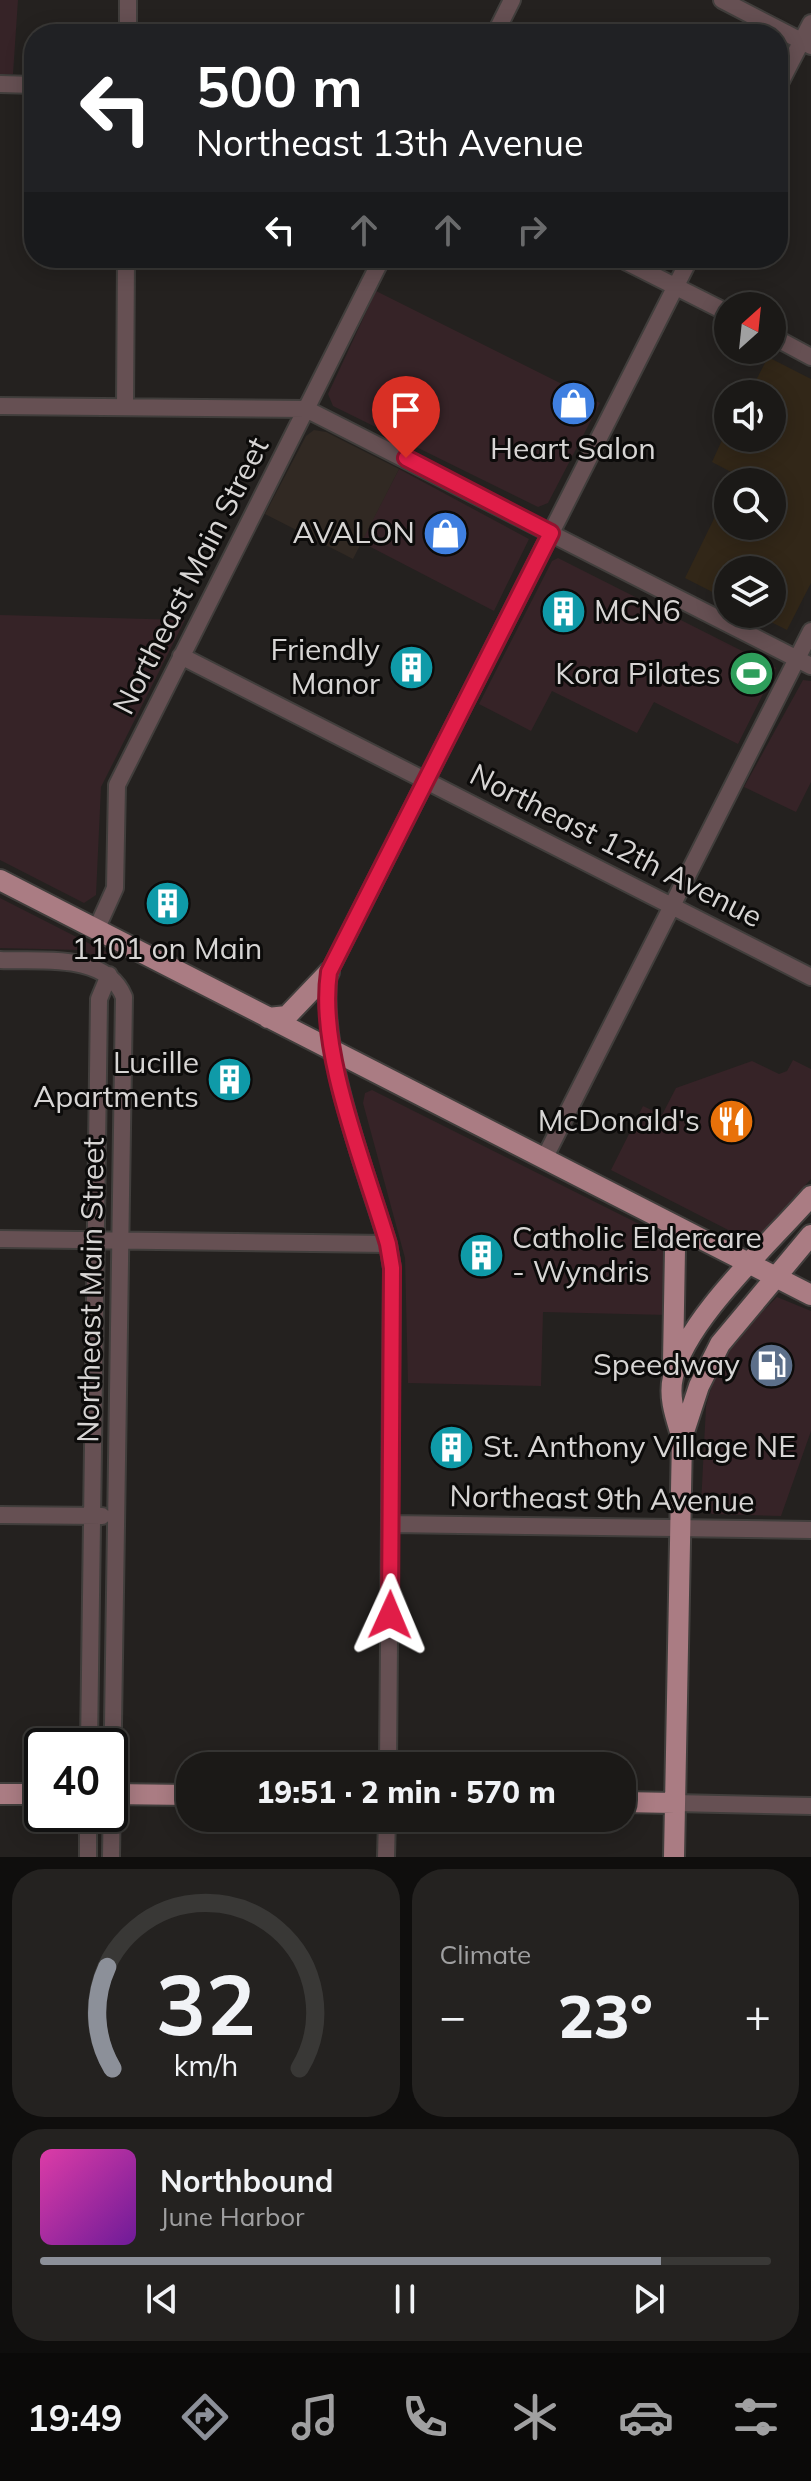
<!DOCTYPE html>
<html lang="en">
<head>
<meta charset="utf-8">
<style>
  body { margin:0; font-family:Mulish,sans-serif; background:#242220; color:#f1f3f6; height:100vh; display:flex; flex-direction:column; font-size:30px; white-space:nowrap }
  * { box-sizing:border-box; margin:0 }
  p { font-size:26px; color:#a0a0a1 }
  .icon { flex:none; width:44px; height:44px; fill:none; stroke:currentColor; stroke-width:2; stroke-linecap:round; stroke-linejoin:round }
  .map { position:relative; height:1857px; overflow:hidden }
  .sheet { display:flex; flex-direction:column; gap:12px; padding:12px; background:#0f0e0d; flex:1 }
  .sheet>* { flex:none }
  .top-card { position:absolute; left:24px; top:24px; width:764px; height:244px; border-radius:32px; box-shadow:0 4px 20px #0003,0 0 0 2px #393836; background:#202124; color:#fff; overflow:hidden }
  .needle { width:52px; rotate:27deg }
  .fabs { position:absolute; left:714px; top:292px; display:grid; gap:16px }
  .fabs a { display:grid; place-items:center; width:72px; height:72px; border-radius:50%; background:#1b1917; box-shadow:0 4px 20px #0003,0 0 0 2px #393836; font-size:40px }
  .speed { position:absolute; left:24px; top:1728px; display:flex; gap:16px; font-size:40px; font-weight:700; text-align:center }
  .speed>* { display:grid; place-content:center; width:104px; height:104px; border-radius:50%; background:#1b1917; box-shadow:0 4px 20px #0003,0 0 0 2px #393836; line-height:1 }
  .speed .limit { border:4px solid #111; border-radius:12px; background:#fff; color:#111 }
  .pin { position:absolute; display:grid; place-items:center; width:68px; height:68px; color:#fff; margin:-82px -34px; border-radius:50% 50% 50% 0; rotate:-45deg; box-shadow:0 0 8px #0007 }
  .pin .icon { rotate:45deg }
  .me { position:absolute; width:88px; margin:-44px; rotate:1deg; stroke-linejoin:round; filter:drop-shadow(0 0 6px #0008) }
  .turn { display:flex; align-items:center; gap:28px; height:168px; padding:0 40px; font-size:36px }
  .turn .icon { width:104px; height:104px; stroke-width:2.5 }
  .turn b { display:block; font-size:56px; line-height:68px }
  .lanes { display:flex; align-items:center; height:76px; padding:0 40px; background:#0003; justify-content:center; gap:40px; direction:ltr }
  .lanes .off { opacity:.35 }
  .big { font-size:60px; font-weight:800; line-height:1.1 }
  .sheet .tile { flex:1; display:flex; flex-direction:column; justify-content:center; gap:12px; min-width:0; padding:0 28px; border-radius:32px; background:#242220 }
  .sheet .dial { align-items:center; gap:0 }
  .dial svg { height:208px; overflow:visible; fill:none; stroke:#393836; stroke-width:7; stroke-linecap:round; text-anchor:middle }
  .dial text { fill:#f1f3f6; stroke:none }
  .song { display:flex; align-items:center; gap:24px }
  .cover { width:96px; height:96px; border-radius:12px; background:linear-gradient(135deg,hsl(320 70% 55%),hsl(280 70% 35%)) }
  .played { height:8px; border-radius:4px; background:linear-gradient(90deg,#8c9099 85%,#393836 85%) }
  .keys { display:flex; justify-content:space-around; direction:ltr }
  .heat { display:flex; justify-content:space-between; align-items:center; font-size:44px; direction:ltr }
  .sheet .tiles { flex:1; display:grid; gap:12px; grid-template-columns:1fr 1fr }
  .tile:last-child { grid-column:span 2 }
  .trip { position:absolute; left:176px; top:1752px; width:460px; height:80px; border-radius:32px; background:#1b1917; box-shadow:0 4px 20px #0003,0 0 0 2px #393836; font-weight:800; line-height:80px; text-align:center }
  .menu { display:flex; height:128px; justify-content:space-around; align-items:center; background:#0b0a09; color:#a0a0a1 }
  .menu .icon { width:56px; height:56px }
  .menu .selected { color:#8c9099 }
  .menu b { font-size:36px; color:#f1f3f6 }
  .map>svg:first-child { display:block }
  .commercial { fill:#362327 }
  .built { fill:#312923 }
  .education { fill:#322718 }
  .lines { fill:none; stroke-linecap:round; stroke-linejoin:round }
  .minor-casing { stroke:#413e3c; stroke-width:20 }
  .major-casing { stroke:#413e3c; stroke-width:24 }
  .minor { stroke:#665053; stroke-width:16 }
  .major { stroke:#aa7c83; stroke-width:20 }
  .route-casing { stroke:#92132f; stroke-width:20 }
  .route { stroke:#e11d48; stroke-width:14 }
  .labels { text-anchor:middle; stroke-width:6; stroke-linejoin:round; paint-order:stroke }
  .poi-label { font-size:30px; fill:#d7d5d4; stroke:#0c0b0a; text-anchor:end }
  .street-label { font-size:30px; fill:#d7d5d4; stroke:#0c0b0a }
</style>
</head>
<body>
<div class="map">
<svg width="811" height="1857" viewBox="0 0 811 1857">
  <rect width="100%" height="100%" fill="#24211f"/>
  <path class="commercial" d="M 0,0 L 18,0 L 13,74 L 0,74 Z
    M 376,291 L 600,403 L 548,503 L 538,507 L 333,406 L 328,394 Z
    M 399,469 L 529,539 L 494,611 L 361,542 Z
    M 558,558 L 776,668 L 738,744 L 654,702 L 637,733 L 552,691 L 531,731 L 479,704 L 552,561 Z
    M 0,615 L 185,620 L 101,787 L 96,895 L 84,903 L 0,860 Z
    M 803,680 L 811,681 L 811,782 L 796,812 L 744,787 Z
    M 0,898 L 108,953 L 104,961 L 82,950 L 0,948 Z
    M 793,1060 L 811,1069 L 811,1179 L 761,1234 L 740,1236 L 611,1170 L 643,1106 L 662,1115 L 676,1088 L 752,1061 L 779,1074 L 787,1071 Z
    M 372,1090 L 663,1236 L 667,1245 L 668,1315 L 543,1312 L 541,1386 L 408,1383 L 405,1258 L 363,1103 L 365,1093 Z
    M 777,1297 L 811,1311 L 811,1431 L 781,1516 L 712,1514 L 701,1505 L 706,1406 L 712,1385 L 736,1338 Z"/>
  <path class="built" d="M 314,430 L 326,432 L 399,469 L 353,559 L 265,514 L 306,436 Z"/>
  <path class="education" d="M 768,357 L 811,379 L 811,583 L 787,630 L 755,614 L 772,614 L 772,570 L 728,570 L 728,600 L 685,578 L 728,490 L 728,526 L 772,526 L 772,482 L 732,482 L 735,474 L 712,462 L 728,427 L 728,438 L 772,438 L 772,394 L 749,394 Z"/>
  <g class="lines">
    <defs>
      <path id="minor" d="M 128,0 L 128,34
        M 722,0 L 811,46
        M 495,34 L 512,0
        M 0,84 L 34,85
        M 778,87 L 811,23
        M 619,258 L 728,313
        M 772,336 L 811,357
        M 0,406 L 306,409 L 811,666
        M 125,407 L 126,258
        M 181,656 L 811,977
        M 96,930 L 115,888 L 117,785 L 382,258
        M 0,960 C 40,962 106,952 124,997 L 111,1857
        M 544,1159 L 811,631
        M 0,1239 L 388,1244
        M 0,1515 L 102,1516
        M 392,1524 L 811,1530
        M 89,1746 L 99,999 L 109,975
        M 388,1766 L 392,1268 L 388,1244 C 365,1169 318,1048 329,972 L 690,258
        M 675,1803 L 811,1806
        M 88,1857 L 88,1814
        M 386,1857 L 387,1818"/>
      <path id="major" d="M 0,880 L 811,1295
        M 268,1018 L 287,1016 L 329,972
        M 673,1363 L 675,1249 L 680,1228
        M 682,1438 C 676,1418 668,1398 673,1377 C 684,1321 772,1241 811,1196
        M 0,1794 L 42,1794
        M 110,1794 L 190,1795
        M 622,1802 L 675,1803
        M 674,1857 L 682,1438 L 699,1386 L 720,1344 L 811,1235"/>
    </defs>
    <use href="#minor" class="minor-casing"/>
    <use href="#major" class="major-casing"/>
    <use href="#minor" class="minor"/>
    <use href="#major" class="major"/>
  </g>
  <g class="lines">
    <defs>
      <path id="route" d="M 390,1615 L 392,1268 L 388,1244 C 365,1165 317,1052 329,972 L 551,533 L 406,458"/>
    </defs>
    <use href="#route" class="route-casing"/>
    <use href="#route" class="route"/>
  </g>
  <defs>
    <symbol id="shop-disc" viewBox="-11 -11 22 22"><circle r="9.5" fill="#3f7fe0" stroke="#0c0b0a"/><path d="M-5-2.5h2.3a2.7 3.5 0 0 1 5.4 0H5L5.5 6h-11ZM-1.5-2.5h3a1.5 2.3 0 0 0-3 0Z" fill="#fff"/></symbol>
    <symbol id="building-disc" viewBox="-11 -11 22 22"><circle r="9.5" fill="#0f9aa8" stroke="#0c0b0a"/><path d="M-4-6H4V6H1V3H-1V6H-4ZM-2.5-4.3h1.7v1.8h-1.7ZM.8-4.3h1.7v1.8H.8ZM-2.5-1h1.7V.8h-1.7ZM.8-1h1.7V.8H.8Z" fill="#fff"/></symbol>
    <symbol id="stadium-disc" viewBox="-11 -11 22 22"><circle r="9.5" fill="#2e9e5b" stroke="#0c0b0a"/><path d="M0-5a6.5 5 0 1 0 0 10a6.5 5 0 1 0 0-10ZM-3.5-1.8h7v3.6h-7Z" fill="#fff"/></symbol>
    <symbol id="restaurant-disc" viewBox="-11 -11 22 22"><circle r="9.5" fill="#e8710a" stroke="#0c0b0a"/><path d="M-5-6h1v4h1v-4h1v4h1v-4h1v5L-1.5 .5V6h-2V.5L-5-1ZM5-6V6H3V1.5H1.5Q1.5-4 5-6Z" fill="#fff"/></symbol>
    <symbol id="fuel-disc" viewBox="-11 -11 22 22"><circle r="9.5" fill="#5c6f8a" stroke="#0c0b0a"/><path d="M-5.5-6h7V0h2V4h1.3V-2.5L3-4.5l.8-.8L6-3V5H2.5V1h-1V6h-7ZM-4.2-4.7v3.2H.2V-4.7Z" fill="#fff"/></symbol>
  </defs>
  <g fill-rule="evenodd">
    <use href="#shop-disc" x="548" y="378" width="51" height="51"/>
    <use href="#shop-disc" x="420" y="508" width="51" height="51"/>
    <use href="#building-disc" x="538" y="586" width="51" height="51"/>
    <use href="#building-disc" x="386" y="642" width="51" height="51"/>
    <use href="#stadium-disc" x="726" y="648" width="51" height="51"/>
    <use href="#building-disc" x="142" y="878" width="51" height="51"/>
    <use href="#building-disc" x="204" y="1054" width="51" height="51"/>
    <use href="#restaurant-disc" x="706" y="1096" width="51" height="51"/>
    <use href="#building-disc" x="456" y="1230" width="51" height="51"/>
    <use href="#fuel-disc" x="746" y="1340" width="51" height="51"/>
    <use href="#building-disc" x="426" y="1422" width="51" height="51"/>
  </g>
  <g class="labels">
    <g class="poi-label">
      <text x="573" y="459" text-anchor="middle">Heart Salon</text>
      <text x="415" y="543">AVALON</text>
      <text x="594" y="621" text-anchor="start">MCN6</text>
      <text x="380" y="660">Friendly<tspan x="380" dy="34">Manor</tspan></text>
      <text x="721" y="684">Kora Pilates</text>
      <text x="167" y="959" text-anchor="middle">1101 on Main</text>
      <text x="199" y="1073">Lucille<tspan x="199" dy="34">Apartments</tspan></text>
      <text x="700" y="1131">McDonald's</text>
      <text x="512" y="1248" text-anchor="start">Catholic Eldercare<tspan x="512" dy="34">- Wyndris</tspan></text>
      <text x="740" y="1375">Speedway</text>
      <text x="483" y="1457" text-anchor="start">St. Anthony Village NE</text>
    </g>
    <g class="street-label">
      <text transform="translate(191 576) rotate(-63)" y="10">Northeast Main Street</text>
      <text transform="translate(616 846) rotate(27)" y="10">Northeast 12th Avenue</text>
      <text transform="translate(91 1290) rotate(-89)" y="10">Northeast Main Street</text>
      <text transform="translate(602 1499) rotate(1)" y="10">Northeast 9th Avenue</text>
    </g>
  </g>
</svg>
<div class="fabs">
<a><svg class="needle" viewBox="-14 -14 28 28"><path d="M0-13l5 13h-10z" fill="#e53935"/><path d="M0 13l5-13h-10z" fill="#a0a0a1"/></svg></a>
<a><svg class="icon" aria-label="sound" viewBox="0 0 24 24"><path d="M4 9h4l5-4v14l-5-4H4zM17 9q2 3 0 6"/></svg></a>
<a><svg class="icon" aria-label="search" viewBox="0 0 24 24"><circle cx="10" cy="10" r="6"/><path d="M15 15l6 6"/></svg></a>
<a><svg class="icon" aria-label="layers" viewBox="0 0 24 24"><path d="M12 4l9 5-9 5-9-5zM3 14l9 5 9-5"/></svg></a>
</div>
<div class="speed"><div class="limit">40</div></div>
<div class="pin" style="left:406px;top:458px;background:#d93025"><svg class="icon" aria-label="arrive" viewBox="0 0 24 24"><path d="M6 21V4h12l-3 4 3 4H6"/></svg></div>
<svg class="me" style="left:390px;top:1615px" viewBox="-20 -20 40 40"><path d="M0-17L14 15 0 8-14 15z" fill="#e11d48" stroke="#fff" stroke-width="4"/></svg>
<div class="trip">19:51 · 2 min · 570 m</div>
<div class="top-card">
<div class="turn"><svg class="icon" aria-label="left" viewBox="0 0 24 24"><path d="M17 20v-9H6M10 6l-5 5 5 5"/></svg><div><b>500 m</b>Northeast 13th Avenue</div></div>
<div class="lanes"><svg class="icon" aria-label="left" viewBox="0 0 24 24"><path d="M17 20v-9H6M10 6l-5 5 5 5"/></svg><svg class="icon off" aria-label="ahead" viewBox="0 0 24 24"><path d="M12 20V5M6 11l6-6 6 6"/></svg><svg class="icon off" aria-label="ahead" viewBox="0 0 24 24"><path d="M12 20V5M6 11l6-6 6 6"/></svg><svg class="icon off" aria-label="right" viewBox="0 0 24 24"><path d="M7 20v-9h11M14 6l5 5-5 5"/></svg></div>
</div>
</div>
<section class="sheet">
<div class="tiles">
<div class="tile dial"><svg viewBox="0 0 100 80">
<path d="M14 69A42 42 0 1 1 86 69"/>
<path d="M14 69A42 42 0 0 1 12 30" stroke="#8c9099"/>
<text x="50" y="56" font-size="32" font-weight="700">32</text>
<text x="50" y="72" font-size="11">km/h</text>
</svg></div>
<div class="tile"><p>Climate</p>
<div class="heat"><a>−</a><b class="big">23°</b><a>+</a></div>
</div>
<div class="tile">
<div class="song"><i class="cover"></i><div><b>Northbound</b><p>June Harbor</p></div></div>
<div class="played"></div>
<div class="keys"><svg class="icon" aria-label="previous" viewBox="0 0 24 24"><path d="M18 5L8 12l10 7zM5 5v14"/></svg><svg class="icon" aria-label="pause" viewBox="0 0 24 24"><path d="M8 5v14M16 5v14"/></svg><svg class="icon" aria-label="next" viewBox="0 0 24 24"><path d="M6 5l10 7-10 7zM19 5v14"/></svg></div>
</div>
</div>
</section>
<nav class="menu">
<b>19:49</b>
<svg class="icon selected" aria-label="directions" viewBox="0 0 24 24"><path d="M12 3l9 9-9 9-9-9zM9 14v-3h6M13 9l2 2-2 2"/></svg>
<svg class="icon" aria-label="music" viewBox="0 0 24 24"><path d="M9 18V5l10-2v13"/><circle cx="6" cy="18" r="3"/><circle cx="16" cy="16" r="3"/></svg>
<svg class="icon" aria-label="phone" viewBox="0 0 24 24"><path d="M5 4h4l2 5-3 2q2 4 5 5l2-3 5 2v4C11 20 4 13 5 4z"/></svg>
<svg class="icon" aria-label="climate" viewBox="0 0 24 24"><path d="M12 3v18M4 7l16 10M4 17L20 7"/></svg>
<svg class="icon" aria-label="car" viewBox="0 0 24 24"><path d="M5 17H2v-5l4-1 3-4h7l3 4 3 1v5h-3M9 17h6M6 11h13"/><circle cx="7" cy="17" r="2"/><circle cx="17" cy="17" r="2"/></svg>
<svg class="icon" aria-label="filters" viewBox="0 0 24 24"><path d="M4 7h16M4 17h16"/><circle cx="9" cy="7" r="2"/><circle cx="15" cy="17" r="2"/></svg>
</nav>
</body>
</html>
